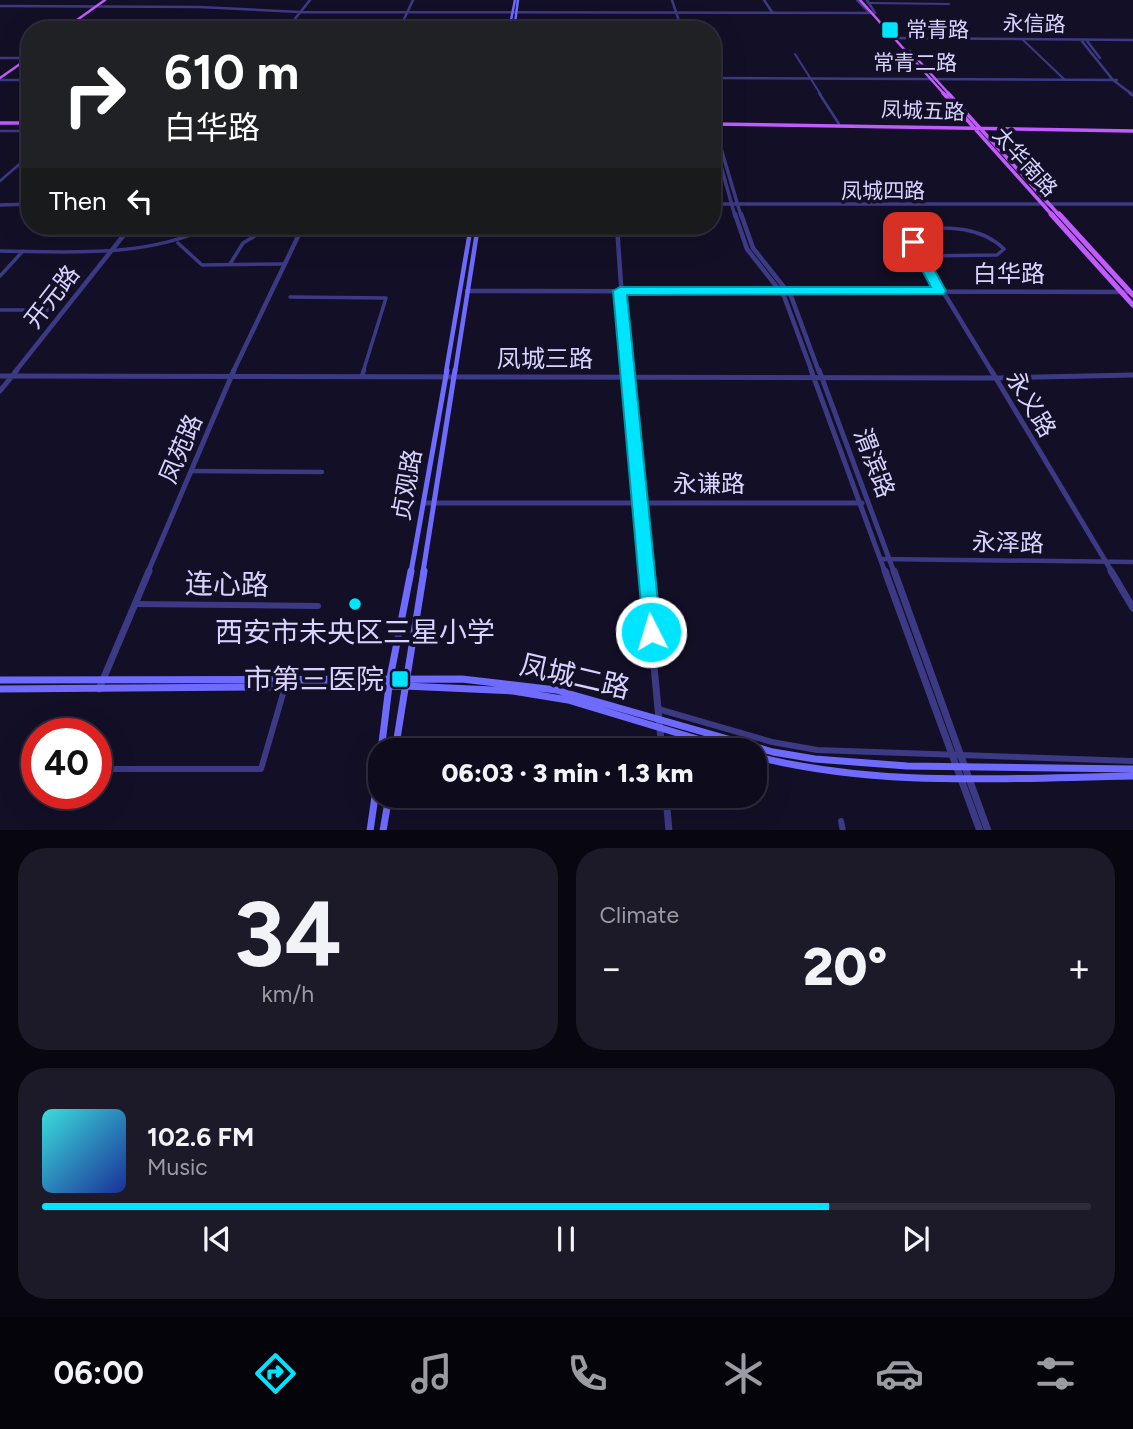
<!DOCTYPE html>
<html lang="en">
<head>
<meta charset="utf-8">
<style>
  body { margin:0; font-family:Figtree,"Noto Sans SC",sans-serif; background:#1c1929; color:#f1f3f6; height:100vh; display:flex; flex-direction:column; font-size:26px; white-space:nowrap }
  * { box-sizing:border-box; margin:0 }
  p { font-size:23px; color:#9b9ba3 }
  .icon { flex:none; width:38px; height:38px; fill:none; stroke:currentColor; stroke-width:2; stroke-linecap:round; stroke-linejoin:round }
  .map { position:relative; height:830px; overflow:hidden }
  .details { display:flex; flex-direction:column; gap:18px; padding:18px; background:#08060f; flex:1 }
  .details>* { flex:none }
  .guide { position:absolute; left:21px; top:21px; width:700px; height:214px; border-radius:28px; box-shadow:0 7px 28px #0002,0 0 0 2px #2e2b3b; background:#202124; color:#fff; overflow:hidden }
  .speed { position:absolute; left:21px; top:718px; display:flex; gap:14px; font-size:35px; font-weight:700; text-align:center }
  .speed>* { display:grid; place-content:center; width:91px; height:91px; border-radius:50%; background:#0e0b1c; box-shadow:0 7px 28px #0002,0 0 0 2px #2e2b3b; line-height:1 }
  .speed .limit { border:10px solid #d22; background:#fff; color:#111 }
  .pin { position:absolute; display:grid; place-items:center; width:60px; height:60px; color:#fff; margin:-30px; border-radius:14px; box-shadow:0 4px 10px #0006 }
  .me { position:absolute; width:77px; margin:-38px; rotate:355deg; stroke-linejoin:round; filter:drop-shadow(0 0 5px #0008) }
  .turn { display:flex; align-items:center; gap:24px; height:147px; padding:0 28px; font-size:32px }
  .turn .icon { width:91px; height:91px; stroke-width:2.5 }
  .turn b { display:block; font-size:49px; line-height:60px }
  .then { display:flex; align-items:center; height:66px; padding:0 28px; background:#0003; gap:14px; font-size:26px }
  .big { font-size:52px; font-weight:800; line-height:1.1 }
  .details .tile { flex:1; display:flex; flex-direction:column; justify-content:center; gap:10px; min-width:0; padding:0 24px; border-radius:28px; background:#1c1929 }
  .details .dial { align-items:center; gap:0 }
  .dial b { font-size:91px; line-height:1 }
  .song { display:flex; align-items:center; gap:21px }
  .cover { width:84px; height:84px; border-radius:10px; background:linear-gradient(135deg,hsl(180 70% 55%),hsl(230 70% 35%)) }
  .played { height:7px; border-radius:4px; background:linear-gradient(90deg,#00e5ff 75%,#2e2b3b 75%) }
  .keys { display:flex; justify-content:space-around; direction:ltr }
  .heat { display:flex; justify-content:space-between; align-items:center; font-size:38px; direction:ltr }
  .details .tiles { flex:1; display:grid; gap:18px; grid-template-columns:1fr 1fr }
  .tile:last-child { grid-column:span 2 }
  .trip { position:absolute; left:368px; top:738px; width:399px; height:70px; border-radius:28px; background:#0e0b1c; box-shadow:0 7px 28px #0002,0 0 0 2px #2e2b3b; font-weight:800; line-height:70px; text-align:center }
  .tabs { display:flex; height:112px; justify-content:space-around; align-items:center; background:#06040b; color:#9b9ba3 }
  .tabs .icon { width:49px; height:49px }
  .tabs .selected { color:#00e5ff }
  .tabs b { font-size:32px; color:#f1f3f6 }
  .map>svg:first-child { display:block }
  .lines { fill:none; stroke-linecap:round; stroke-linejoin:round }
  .minor-far4 { stroke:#3d3a85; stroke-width:2 }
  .minor-far3 { stroke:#3d3a85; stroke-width:2.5 }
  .minor-far2 { stroke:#3d3a85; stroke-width:3.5 }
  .minor-far1 { stroke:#3d3a85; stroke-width:4.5 }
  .minor { stroke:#3d3a85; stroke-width:6 }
  .tertiary-far4 { stroke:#3d3a85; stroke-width:2.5 }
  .tertiary-far3 { stroke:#3d3a85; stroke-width:3.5 }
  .tertiary-far2 { stroke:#3d3a85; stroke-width:4.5 }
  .tertiary-far1 { stroke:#3d3a85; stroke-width:5 }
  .tertiary { stroke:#3d3a85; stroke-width:7 }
  .secondary-far3 { stroke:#6f6bff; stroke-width:2.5 }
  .secondary-far2 { stroke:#6f6bff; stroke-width:4.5 }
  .secondary-far1 { stroke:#6f6bff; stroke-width:5 }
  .secondary { stroke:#6f6bff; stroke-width:7 }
  .primary-far2 { stroke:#c25bff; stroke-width:2.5 }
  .primary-far1 { stroke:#c25bff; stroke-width:3.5 }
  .primary { stroke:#c25bff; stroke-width:5 }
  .route { fill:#00e5ff; stroke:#0095a6; stroke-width:2 }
  .poi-dot { fill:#00e5ff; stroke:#130f26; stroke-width:2.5 }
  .labels { text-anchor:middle; stroke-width:7; stroke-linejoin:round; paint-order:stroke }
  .far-street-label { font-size:21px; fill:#d9d4ff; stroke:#130f26 }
  .far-poi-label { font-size:21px; fill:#d9d4ff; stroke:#130f26; text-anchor:start }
  .street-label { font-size:24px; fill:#d9d4ff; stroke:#130f26 }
  .near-street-label { font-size:28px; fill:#d9d4ff; stroke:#130f26 }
  .near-poi-label { font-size:28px; fill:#d9d4ff; stroke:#130f26 }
</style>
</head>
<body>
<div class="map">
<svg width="1133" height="831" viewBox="0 0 1133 831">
  <rect width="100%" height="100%" fill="#130f26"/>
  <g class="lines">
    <path class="minor-far4" d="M 870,3 L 949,4
      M 1022,39 L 1065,80
      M 795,54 L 821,95"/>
    <path class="minor-far3" d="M 819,93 L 839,124
      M 0,131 L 30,131
      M 18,166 L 30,166
      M 0,181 L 30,155"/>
    <path class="minor-far2" d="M 905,228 C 939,228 978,223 1004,249 L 997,255 L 922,256
      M 178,243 L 202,265 L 284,264
      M 0,251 C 74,252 144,258 213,226
      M 230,264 L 243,243 L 272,226
      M 0,276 L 23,251
      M 290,297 L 386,298 L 363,372
      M 0,310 L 53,310"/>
    <path class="minor-far1" d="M 362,376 L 364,370
      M 191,471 L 322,472
      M 882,559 L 1133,562"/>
    <path class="minor" d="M 135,604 L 318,606
      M 658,709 L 772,742 L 817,750 L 1133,761
      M 96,769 L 261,769 L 285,687
      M 841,821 L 843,831"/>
    <path class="tertiary-far4" d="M 672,0 L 682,30
      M 764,0 L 772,12
      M 857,0 L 870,13
      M 867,0 L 875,13
      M 0,6 L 199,7 L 300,12 L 870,13
      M 286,30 L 310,0
      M 399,30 L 413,0
      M 893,38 L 1133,40
      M 1081,40 L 1113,80 L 1133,95
      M 1087,41 L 1100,58
      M 0,58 L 30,58
      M 712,78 L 1117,80
      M 0,80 L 30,80"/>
    <path class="tertiary-far3" d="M 1130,93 L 1133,95
      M 712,118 L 741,216
      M 712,134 L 735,216
      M 712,204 L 1133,204
      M 0,205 L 30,204"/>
    <path class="tertiary-far2" d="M 735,214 L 747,249 L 784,296 L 812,372
      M 741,214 L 753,248 L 791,296 L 819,372
      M 899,219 L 992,372
      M 617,226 L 627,372
      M 467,291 L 1130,292
      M 15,372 L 131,226
      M 233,372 L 303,226"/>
    <path class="tertiary-far1" d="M 626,370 L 645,572
      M 811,370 L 885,572
      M 819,370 L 894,572
      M 991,370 L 1112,572
      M 0,376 L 996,378 L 1133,375
      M 0,391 L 17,370
      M 424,503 L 862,503
      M 148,572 L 234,370"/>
    <path class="tertiary" d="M 645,571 L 662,751
      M 885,571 L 980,831
      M 894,571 L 988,831
      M 1111,571 L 1133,608
      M 99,689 L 149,571
      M 666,796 L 669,831"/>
    <path class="secondary-far3" d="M 509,30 L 515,0
      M 514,30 L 518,0"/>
    <path class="secondary-far2" d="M 446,372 L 471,226
      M 455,372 L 478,226"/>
    <path class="secondary-far1" d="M 411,572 L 447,370
      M 423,572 L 455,370"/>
    <path class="secondary" d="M 0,680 L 462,679 L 556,690 L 773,752 L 815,759 L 907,766 L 1133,769
      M 0,689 L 405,686 L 513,691 L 568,700 L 737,751
      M 381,751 L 390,678 L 411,571
      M 395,751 L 424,571
      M 754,756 C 879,788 1005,778 1133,776
      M 370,831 L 380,762
      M 383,831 L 389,796"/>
    <path class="primary-far2" d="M 860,0 L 945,95
      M 63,30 L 105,0
      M 910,51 L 950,95
      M 0,78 L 30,57"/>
    <path class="primary-far1" d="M 943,93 L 1053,216
      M 948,93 L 1060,216
      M 0,123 L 30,123
      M 712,124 L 1133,131"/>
    <path class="primary" d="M 1051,214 L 1133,305
      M 1059,214 L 1133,295"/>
  </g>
  <path class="route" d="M 913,238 L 919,242 L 946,291 L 944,294 L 627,295 L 661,632 L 658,638 L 651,641 L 644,638 L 613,291 L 620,287 L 931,287 L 907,242 Z"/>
  <g class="poi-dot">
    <rect x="881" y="21" width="18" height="18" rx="3.5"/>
    <circle cx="355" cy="604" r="7"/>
    <rect x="391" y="670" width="18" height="18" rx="3.5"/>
  </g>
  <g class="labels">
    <g class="far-street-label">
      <text transform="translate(1034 24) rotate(1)" y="7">永信路</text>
      <text x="915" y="70">常青二路</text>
      <text transform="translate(923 111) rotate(2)" y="7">凤城五路</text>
      <text transform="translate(1025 162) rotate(48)" y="7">太华南路</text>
      <text x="883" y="198">凤城四路</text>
    </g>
    <g class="far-poi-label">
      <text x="906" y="37">常青路</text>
    </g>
    <g class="street-label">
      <text x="1009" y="282">白华路</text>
      <text transform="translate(52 297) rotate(-52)" y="8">开元路</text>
      <text x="545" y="367">凤城三路</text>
      <text transform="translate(1031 404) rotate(59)" y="8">永义路</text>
      <text transform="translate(181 449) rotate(-67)" y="8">凤苑路</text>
      <text transform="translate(874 463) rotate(69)" y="8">渭滨路</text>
      <text x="709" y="492">永谦路</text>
      <text transform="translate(407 485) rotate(-80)" y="8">贞观路</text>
      <text transform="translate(1008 543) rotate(1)" y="8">永泽路</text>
    </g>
    <g class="near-street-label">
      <text transform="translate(227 584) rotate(1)" y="10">连心路</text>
      <text transform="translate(575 676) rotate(13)" y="10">凤城二路</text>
    </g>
    <g class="near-poi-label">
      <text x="355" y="642">西安市未央区三星小学</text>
      <text x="384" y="689" text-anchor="end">市第三医院</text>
    </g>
  </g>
</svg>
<div class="speed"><div class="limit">40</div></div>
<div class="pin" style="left:913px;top:242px;background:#d93025"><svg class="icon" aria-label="arrive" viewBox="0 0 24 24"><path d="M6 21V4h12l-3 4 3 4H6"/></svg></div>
<svg class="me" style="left:651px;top:632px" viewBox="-20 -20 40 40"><circle r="17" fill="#00e5ff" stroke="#fff" stroke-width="3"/><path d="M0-11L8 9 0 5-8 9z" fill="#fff"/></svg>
<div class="trip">06:03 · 3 min · 1.3 km</div>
<div class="guide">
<div class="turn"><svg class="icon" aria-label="right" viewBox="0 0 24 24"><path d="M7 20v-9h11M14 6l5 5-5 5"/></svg><div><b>610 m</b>白华路</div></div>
<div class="then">Then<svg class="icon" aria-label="left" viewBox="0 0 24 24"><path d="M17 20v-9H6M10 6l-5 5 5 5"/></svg></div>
</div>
</div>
<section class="details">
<div class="tiles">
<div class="tile dial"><b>34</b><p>km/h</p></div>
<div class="tile"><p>Climate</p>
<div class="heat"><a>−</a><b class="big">20°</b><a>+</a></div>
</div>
<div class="tile">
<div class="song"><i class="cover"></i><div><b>102.6 FM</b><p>Music</p></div></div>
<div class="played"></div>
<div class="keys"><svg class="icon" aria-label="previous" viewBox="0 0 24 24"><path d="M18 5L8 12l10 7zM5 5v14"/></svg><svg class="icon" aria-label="pause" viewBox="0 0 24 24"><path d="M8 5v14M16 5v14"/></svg><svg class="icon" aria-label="next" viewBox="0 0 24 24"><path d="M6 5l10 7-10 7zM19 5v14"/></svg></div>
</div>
</div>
</section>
<nav class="tabs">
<b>06:00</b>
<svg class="icon selected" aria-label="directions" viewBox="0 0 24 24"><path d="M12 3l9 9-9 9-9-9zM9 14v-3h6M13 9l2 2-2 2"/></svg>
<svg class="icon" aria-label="music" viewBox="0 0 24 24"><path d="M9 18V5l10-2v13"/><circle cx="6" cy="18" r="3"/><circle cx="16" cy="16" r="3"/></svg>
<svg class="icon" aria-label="phone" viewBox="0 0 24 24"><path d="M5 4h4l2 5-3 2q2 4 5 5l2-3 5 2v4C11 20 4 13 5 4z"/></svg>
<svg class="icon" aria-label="climate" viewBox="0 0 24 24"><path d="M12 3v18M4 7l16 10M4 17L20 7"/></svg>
<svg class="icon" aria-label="car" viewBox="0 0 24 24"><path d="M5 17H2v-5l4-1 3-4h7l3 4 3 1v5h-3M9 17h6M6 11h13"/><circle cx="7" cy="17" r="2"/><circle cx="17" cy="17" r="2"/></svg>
<svg class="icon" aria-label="filters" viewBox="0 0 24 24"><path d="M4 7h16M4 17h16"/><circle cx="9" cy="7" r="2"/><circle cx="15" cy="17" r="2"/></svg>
</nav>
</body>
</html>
